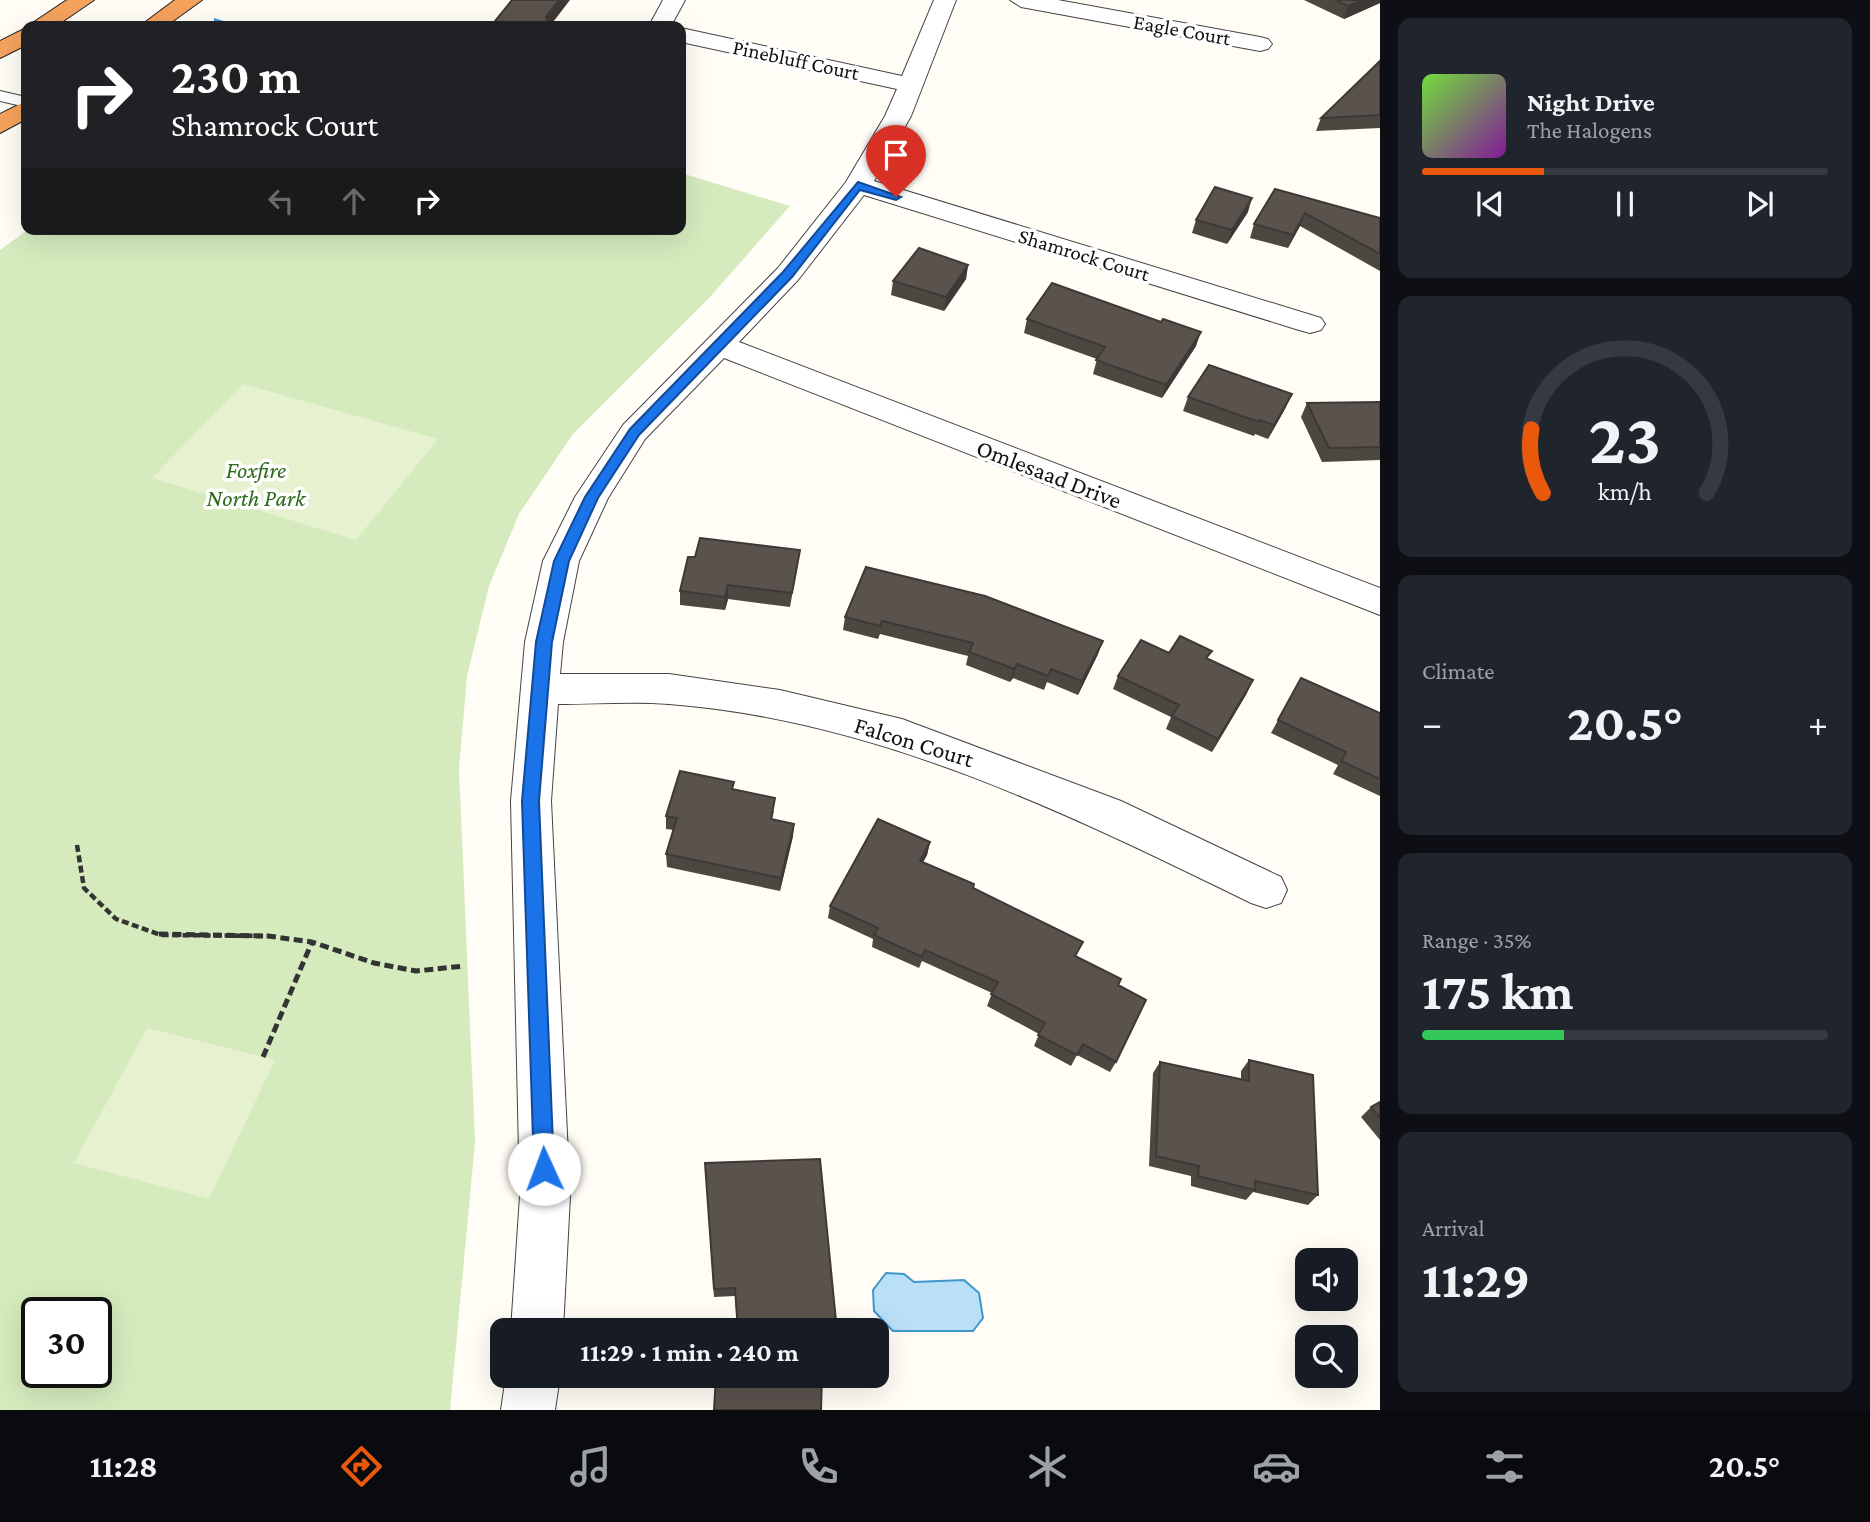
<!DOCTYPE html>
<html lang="en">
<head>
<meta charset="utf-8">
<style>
  body { margin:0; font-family:"Crimson Pro",serif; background:#20242c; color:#f1f3f6; height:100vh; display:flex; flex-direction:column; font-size:26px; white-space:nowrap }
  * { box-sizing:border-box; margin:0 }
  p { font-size:23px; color:#9ea1a6 }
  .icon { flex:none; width:38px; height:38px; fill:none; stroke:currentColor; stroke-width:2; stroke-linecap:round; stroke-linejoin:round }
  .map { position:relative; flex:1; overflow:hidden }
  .drawer { display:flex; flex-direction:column; gap:18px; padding:18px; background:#0d0f14; width:490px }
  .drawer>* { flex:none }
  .banner { position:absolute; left:21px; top:21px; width:665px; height:214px; border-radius:14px; box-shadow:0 7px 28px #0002; background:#202124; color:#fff; overflow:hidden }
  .buttons { position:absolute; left:1295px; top:1248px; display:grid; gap:14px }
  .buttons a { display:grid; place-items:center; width:63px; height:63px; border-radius:14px; background:#171b24; box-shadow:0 7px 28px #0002; font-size:35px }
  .speed { position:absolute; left:21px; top:1297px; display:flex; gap:14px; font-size:35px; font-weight:700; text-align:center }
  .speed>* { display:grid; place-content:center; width:91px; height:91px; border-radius:50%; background:#171b24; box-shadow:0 7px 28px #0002; line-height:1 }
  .speed .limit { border:4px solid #111; border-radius:10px; background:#fff; color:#111 }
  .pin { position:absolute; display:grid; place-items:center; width:60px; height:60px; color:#fff; margin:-72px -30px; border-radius:50% 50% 50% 0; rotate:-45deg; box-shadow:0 0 7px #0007 }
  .pin .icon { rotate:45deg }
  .me { position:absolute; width:77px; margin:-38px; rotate:358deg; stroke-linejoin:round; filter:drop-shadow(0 0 5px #0008) }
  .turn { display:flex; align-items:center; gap:24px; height:147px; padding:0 35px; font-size:32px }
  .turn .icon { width:91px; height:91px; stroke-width:2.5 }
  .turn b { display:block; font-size:49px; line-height:60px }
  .lanes { display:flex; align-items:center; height:66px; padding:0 35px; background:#0003; justify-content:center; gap:35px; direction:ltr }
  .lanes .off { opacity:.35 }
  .big { font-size:52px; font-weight:700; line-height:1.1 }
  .drawer .widget { flex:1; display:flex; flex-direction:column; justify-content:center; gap:10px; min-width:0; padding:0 24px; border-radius:14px; background:#20242c }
  .drawer .dial { align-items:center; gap:0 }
  .dial svg { height:182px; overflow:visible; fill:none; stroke:#363941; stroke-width:7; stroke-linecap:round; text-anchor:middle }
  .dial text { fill:#f1f3f6; stroke:none }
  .song { display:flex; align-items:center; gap:21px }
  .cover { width:84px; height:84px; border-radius:10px; background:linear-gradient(135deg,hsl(100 70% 55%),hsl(290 70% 35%)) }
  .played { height:7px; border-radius:4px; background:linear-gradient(90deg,#ea580c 30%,#363941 30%) }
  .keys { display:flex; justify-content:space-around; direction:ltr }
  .heat { display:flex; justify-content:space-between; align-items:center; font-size:38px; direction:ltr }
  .charge { height:10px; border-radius:5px; background:linear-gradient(90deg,#34c759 35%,#363941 0) }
  .trip { position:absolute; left:490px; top:1318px; width:399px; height:70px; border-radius:14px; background:#171b24; box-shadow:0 7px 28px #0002; font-weight:700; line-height:70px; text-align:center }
  .dock { display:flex; height:112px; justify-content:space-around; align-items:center; background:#090b0e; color:#9ea1a6 }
  .dock .icon { width:49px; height:49px }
  .dock .current { color:#ea580c }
  .dock b { font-size:32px; color:#f1f3f6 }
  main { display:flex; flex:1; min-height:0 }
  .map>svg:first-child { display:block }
  .green { fill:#d5ebbd; fill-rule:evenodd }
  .pitch { fill:#e6f2cf }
  .water { fill:#b9e0f7; stroke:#3f96cf; stroke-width:2 }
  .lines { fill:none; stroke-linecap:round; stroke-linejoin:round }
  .stream { fill:#3f96cf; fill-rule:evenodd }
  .lane-casing { stroke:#444; stroke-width:2 }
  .street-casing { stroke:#444; stroke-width:2 }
  .highway-casing { stroke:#222; stroke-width:2 }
  .path-far1 { stroke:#333; stroke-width:4.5; stroke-dasharray:7 3.5; stroke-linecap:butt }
  .path { stroke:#333; stroke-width:5; stroke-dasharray:9 4.5; stroke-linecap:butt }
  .lane { fill:#fff; fill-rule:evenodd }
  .street { fill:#fff; fill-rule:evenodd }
  .highway { fill:#f5a25d; fill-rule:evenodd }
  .wall { fill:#4d4742 }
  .shaded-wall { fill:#3f3936 }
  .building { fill:#5a524d; stroke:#3f3936; stroke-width:2 }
  .route { fill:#1a73e8; stroke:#114b97; stroke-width:2 }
  .labels { text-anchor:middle; stroke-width:7; stroke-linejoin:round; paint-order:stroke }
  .far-street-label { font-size:21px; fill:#111; stroke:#fff }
  .park-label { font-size:24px; font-style:italic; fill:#2f6b1f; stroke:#fff }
  .street-label { font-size:24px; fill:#111; stroke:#fff }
</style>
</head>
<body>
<main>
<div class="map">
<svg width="1380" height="1410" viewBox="0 0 1380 1410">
  <rect width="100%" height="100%" fill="#fffdf5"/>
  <path class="green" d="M 681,173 L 790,206 L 710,297 L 573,434 L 519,514 L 489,586 L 467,676 L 459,769 L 475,1142 L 450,1410 L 0,1410 L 0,250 L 29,229 L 681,229 ZM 37,1312 L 96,1312 L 96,1372 L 37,1372 Z"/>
  <path class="pitch" d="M 243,384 L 438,439 L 356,540 L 152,478 Z
    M 147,1028 L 275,1060 L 209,1199 L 74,1163 Z"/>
  <path class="water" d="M 886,1273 L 904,1274 L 914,1282 L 964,1280 L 979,1293 L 983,1318 L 973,1331 L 893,1331 L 874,1311 L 873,1290 Z"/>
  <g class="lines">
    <path class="stream" d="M 214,18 L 240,26 L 228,26 L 214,22 Z"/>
    <defs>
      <path id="lane" d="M 0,91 L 26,97 L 26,107 L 0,101 Z"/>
      <path id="street" d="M 663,0 L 685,0 L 671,26 L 649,26 Z
        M 934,0 L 956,0 L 911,116 L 874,181 L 1321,318 L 1325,324 L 1321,330 L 1310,333 L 1299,330 L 864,195 L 798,280 L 739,342 L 1380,588 L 1380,615 L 724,358 L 645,439 L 608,498 L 579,561 L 563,642 L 560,674 L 669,674 L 780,690 L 902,719 L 1121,801 L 1281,877 L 1287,890 L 1281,903 L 1266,908 L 1251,903 C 1067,813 877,720 669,704 C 633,701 595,704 558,704 L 551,801 L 570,1196 L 563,1330 L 511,1330 L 520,1196 L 511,801 L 525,642 L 543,561 L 575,497 L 623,425 L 778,268 L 846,182 L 885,116 L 897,89 L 681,42 L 681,28 L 902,76 Z
        M 1010,0 L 1058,0 L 1260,37 L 1268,39 L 1272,44 L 1268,49 L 1260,51 L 1021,7 Z
        M 506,1376 L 560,1376 L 555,1410 L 501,1410 Z"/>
      <path id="highway" d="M 67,0 L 94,0 L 56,26 L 28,26 Z
        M 175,0 L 202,0 L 166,26 L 140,26 Z
        M 26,28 L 26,45 L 0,58 L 0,41 Z
        M 26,101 L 26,119 L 0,133 L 0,114 Z"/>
    </defs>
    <use href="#lane" class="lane-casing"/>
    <use href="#street" class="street-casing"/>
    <use href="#highway" class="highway-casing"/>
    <path class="path-far1" d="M 77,845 L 84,888 L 116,919 L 161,935 L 269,936"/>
    <path class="path" d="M 159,934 L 268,936 L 312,942 L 374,963 L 416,971 L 464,966
      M 263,1057 L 312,942"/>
    <use href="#lane" class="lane"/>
    <use href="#street" class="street"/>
    <use href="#highway" class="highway"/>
  </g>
  <path class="wall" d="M 1304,0 L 1380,0 L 1380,3 L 1344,19 Z
    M 1380,61 L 1380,128 L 1316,131 L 1321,118 Z
    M 1275,189 L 1380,218 L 1380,271 L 1300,226 L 1288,248 L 1250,238 L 1254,224 Z
    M 1248,212 L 1227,244 L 1192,233 L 1196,220 Z
    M 968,265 L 966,279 L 944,311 L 891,295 L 893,281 Z
    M 1027,319 L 1196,346 L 1162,398 L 1093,374 L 1097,359 L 1024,333 Z
    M 1188,397 L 1286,407 L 1268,439 L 1255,434 L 1254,436 L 1183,411 Z
    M 1380,402 L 1380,460 L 1322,462 L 1301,417 L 1307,403 Z
    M 798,563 L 790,607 L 728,599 L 725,610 L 680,605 L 680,591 Z
    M 866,567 L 1098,654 L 1078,695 L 1047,682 L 1044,690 L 1013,678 L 1010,682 L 966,665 L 968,656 L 880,634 L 878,639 L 843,630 L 845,617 Z
    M 1169,653 L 1208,659 L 1247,693 L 1212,752 L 1166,729 L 1171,717 L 1113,689 L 1118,676 Z
    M 1301,678 L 1380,713 L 1380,796 L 1333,774 L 1338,765 L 1271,733 Z
    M 733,790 L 774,811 L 772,819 L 794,824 L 793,836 L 780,891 L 667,867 L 666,854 L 674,830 L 666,829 L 666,816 Z
    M 930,842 L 927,855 L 923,862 L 973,888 L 1076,956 L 1118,985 L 1116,1062 L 1110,1072 L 1077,1055 L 1071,1066 L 1034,1046 L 1039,1034 L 987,1006 L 992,993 L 922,961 L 919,968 L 872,947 L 873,939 L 828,918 L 830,906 Z
    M 1249,1060 L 1318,1195 L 1308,1205 L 1253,1192 L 1246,1200 L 1191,1186 L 1191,1176 L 1149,1166 L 1153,1073 L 1160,1062 L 1241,1080 L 1241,1071 Z
    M 1380,1102 L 1380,1140 L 1361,1117 L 1371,1107 Z
    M 705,1163 L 836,1321 L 834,1329 L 824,1330 L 737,1330 L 735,1296 L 714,1297 Z"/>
  <path class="shaded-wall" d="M 559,0 L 570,0 L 550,26 L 546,17 Z
    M 1362,0 L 1380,0 L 1380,3 L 1344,19 L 1348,6 Z
    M 1252,198 L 1248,212 L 1227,244 L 1232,230 Z
    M 1305,213 L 1300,226 L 1288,248 L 1293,235 Z
    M 968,265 L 966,279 L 944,311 L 946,297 Z
    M 1201,332 L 1196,346 L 1162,398 L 1166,385 Z
    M 1292,394 L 1286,407 L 1268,439 L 1274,425 Z
    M 728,585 L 728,599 L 725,610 L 725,597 Z
    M 1103,641 L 1098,654 L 1078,695 L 1082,681 Z
    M 1017,664 L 1013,678 L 1010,682 L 1014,669 Z
    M 1253,680 L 1247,693 L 1212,752 L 1218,739 Z
    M 794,824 L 793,836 L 780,891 L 781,878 Z
    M 930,842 L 927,855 L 917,873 L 920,861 Z"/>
  <path class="building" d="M 512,0 L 559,0 L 546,17 L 550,26 L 491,26 Z
    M 1336,0 L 1362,0 L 1348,6 Z
    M 1380,61 L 1380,115 L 1321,118 Z
    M 1215,187 L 1252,198 L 1232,230 L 1196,220 Z
    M 1275,189 L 1380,218 L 1380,254 L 1305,213 L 1293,235 L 1254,224 Z
    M 919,248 L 968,265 L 946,297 L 893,281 Z
    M 1052,283 L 1161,322 L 1163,319 L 1201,332 L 1166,385 L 1096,360 L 1105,347 L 1027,319 Z
    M 1209,365 L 1292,394 L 1274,425 L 1260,420 L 1259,422 L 1188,397 Z
    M 1380,402 L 1380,447 L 1329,448 L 1307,403 Z
    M 700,538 L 800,550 L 792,593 L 728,585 L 725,597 L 680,591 L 688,557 L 695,557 Z
    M 866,567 L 985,596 L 1103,641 L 1082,681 L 1051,669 L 1048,676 L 1017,664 L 1014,669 L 969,652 L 973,643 L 882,621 L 880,626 L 845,617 Z
    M 1180,636 L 1212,651 L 1206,658 L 1253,680 L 1218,739 L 1172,716 L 1179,705 L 1118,676 L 1141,640 L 1169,653 Z
    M 1301,678 L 1380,713 L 1380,779 L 1341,761 L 1346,752 L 1278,720 Z
    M 680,771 L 734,782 L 732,789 L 775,798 L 771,819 L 794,824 L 781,878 L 666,854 L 677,818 L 666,816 Z
    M 878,819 L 930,842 L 920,861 L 974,884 L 973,888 L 1083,942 L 1075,956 L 1121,979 L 1118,985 L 1146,1000 L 1116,1062 L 1083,1044 L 1077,1055 L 1038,1035 L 1045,1023 L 991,994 L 998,982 L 925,950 L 922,957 L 874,935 L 878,928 L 830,906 Z
    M 1249,1060 L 1313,1075 L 1318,1195 L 1255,1181 L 1255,1190 L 1198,1176 L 1199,1166 L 1156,1156 L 1160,1062 L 1249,1081 Z
    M 1380,1102 L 1380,1118 L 1371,1107 Z
    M 820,1159 L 836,1321 L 824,1321 L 824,1330 L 738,1330 L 735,1288 L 714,1289 L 705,1163 Z
    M 716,1376 L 822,1376 L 821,1410 L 714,1410 Z"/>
  <path class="route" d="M 858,182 L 901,197 L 896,200 L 860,190 L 792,277 L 639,435 L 598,498 L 569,561 L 552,642 L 539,801 L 554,1169 L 551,1176 L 544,1179 L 537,1176 L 534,1169 L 522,801 L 536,642 L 554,561 L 585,497 L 630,429 L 783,272 Z"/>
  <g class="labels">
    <g class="far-street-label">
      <text transform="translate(1182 30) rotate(10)" y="7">Eagle Court</text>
      <text transform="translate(796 60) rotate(12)" y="7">Pinebluff Court</text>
      <text transform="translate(1084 255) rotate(17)" y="7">Shamrock Court</text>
    </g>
    <g class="park-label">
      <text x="256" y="478">Foxfire<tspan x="256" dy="28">North Park</tspan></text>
    </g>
    <g class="street-label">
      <text transform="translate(1049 474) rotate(21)" y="8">Omlesaad Drive</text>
      <text transform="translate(914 742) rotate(17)" y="8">Falcon Court</text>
    </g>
  </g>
</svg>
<div class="buttons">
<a><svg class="icon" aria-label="sound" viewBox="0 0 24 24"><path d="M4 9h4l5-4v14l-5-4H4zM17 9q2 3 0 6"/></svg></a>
<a><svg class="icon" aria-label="search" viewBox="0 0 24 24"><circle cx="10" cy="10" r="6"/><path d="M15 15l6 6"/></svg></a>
</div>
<div class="speed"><div class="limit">30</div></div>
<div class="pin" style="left:896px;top:197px;background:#d93025"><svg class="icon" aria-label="arrive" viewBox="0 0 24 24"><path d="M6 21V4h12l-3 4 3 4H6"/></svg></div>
<svg class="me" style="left:544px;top:1169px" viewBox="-20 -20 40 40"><circle r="19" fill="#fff"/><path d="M0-13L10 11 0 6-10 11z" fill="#1a73e8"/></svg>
<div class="trip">11:29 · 1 min · 240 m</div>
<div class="banner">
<div class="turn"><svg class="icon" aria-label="right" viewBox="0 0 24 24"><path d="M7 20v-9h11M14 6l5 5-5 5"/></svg><div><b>230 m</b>Shamrock Court</div></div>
<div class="lanes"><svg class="icon off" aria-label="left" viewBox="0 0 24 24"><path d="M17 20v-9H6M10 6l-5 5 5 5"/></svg><svg class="icon off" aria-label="ahead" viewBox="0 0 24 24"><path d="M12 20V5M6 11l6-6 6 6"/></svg><svg class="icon" aria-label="right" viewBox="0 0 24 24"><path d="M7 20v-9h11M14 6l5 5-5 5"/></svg></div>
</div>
</div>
<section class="drawer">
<div class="widget">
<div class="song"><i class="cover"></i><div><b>Night Drive</b><p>The Halogens</p></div></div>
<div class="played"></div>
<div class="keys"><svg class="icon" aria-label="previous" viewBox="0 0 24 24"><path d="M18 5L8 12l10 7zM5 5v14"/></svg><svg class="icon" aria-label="pause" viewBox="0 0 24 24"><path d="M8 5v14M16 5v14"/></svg><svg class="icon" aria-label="next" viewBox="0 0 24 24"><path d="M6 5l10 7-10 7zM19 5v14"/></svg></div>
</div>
<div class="widget dial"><svg viewBox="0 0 100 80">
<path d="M14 69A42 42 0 1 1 86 69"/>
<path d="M14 69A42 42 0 0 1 9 41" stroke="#ea580c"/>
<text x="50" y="56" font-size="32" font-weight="700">23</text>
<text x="50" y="72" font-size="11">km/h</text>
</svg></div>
<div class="widget"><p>Climate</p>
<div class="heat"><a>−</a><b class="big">20.5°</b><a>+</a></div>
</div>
<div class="widget"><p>Range · 35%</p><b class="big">175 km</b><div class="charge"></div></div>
<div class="widget"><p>Arrival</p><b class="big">11:29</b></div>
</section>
</main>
<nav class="dock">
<b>11:28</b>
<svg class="icon current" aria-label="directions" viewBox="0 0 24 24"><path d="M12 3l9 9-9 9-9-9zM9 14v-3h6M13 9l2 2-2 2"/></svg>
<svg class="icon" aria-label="music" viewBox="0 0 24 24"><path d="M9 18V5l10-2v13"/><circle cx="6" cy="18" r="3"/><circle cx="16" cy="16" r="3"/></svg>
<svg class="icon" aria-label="phone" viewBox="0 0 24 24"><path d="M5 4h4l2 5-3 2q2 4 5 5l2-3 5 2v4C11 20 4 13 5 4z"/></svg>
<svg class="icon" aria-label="climate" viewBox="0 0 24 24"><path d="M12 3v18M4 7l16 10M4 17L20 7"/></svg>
<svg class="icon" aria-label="car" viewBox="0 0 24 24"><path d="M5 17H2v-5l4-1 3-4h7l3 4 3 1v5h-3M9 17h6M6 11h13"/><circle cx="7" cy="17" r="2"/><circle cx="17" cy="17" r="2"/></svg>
<svg class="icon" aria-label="filters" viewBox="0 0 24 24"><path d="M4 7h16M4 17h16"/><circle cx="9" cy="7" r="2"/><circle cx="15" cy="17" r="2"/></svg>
<b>20.5°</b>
</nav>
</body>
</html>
